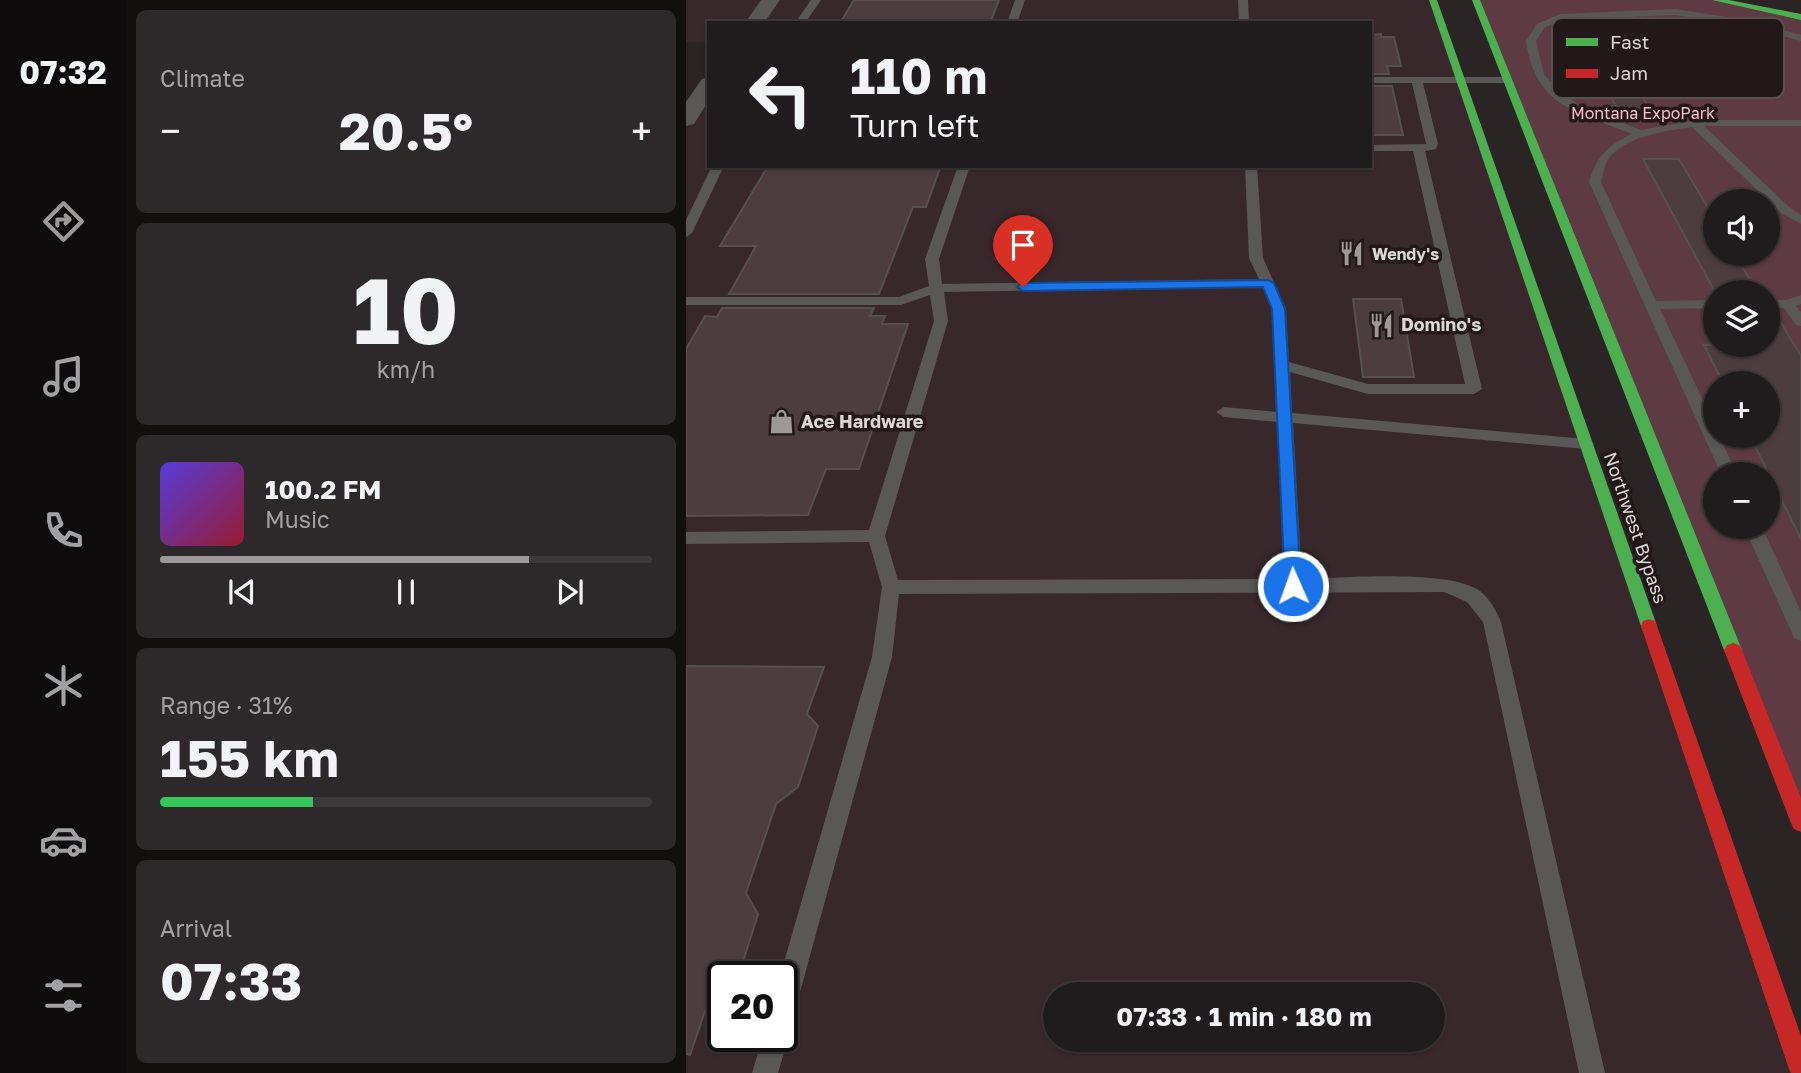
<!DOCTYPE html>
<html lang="en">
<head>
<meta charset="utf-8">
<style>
  body { margin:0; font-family:"Golos Text",sans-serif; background:#2d2829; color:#f1f3f6; height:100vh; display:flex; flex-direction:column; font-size:26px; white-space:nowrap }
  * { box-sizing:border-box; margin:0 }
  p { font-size:23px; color:#a2a1a3 }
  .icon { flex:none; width:38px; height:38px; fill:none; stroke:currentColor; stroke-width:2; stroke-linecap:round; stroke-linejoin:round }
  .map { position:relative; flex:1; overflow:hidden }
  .details { display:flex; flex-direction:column; gap:10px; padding:10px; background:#120f0f; width:560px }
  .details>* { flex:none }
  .top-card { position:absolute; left:21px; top:21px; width:665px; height:147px; border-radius:0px; box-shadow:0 2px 5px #0004,0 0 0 2px #3d393b; background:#201b1c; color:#f1f3f6; overflow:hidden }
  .tools { position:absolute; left:1017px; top:189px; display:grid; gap:14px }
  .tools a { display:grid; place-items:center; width:77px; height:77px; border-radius:50%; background:#201b1c; box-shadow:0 2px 5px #0004,0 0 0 2px #3d393b; font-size:35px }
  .speed { position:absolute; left:21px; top:961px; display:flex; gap:14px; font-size:35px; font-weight:700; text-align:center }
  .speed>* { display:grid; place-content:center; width:91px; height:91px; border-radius:50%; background:#201b1c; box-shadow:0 2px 5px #0004,0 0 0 2px #3d393b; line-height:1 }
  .speed .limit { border:4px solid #111; border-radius:10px; background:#fff; color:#111 }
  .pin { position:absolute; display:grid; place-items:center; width:60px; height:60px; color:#fff; margin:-72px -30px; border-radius:50% 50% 50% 0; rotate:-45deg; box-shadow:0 0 7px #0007 }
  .pin .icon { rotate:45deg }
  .me { position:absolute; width:77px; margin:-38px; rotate:358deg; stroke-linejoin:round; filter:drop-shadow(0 0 5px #0008) }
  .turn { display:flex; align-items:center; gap:24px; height:147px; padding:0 28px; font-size:32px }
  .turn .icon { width:91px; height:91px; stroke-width:2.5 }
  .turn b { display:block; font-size:49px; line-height:60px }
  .big { font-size:52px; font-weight:700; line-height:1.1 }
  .details .widget { flex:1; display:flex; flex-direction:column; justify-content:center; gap:10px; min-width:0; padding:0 24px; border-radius:10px; background:#2d2829 }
  .details .dial { align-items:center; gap:0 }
  .dial b { font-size:91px; line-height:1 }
  .song { display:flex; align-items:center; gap:21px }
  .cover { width:84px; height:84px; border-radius:10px; background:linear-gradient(135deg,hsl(250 70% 55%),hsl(350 70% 35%)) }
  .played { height:7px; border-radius:4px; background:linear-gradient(90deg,#9e9899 75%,#3d393b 75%) }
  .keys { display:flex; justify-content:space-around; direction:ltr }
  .heat { display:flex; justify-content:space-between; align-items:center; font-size:38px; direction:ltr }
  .charge { height:10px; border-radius:5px; background:linear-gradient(90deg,#34c759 31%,#3d393b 0) }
  .trip { position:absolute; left:357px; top:982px; width:402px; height:70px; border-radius:35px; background:#201b1c; box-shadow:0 2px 5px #0004,0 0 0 2px #3d393b; font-weight:700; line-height:70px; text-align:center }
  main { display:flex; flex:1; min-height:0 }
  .tab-bar { display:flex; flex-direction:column; width:126px; justify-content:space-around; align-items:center; background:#0d0b0b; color:#a2a1a3 }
  .tab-bar .icon { width:49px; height:49px }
  .tab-bar .on { color:#9e9899 }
  .tab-bar b { font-size:32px; color:#f1f3f6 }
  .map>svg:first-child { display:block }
  .built { fill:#38282c; fill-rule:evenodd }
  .green { fill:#5e3a42; fill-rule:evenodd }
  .building { fill:#4d3d41; stroke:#555051; stroke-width:2 }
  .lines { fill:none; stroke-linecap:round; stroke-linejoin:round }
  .lane { fill:#5a5757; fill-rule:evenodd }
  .street { fill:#5a5757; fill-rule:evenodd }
  .fast { fill:#4caf50; fill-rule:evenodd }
  .jam { fill:#c62828; fill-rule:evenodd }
  .route { fill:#1a73e8; stroke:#114b97; stroke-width:2 }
  .labels { text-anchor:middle; stroke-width:7; stroke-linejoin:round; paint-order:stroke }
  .far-park-label { font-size:16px; fill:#fcbdcb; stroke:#22181a }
  .far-poi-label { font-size:16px; font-weight:bold; fill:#ddd6d7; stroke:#22181a; text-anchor:start }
  .poi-label { font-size:18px; font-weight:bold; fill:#ddd6d7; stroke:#22181a; text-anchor:start }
  .street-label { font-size:18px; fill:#ddd6d7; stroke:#22181a }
  .key { fill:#22181a; stroke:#5a5153; stroke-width:2 }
  .key-label { font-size:19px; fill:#ddd6d7 }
</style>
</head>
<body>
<main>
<nav class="tab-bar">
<b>07:32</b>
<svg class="icon on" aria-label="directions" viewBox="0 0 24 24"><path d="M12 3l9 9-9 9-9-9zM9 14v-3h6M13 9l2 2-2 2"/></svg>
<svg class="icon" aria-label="music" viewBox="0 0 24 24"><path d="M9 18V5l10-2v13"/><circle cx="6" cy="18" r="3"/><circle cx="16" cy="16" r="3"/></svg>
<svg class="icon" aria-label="phone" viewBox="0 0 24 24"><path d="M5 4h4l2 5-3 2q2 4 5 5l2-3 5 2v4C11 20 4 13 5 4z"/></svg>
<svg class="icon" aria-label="climate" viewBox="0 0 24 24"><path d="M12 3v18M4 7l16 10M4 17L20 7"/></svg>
<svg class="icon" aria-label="car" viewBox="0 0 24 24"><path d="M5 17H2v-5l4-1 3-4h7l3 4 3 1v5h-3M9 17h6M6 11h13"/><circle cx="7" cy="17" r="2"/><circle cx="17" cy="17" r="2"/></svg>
<svg class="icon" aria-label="filters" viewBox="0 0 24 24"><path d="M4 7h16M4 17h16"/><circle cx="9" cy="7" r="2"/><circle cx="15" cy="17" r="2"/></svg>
</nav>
<section class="details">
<div class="widget"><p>Climate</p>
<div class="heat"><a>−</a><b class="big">20.5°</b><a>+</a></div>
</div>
<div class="widget dial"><b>10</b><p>km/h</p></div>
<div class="widget">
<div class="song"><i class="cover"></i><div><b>100.2 FM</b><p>Music</p></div></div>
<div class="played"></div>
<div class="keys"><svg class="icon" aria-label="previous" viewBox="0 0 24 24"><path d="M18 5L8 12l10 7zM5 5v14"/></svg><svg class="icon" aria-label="pause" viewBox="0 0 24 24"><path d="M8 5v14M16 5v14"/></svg><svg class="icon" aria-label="next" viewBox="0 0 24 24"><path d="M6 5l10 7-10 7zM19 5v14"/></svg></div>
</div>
<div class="widget"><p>Range · 31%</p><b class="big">155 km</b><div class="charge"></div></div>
<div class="widget"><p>Arrival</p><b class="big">07:33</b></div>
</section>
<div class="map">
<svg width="1115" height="1073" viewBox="0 0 1115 1073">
  <rect width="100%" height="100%" fill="#2a2425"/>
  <path class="built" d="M 0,0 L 747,0 L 1115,1073 L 0,1073 L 0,119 L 23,83 L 23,166 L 684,166 L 684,23 L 23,23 L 23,42 L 0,42 ZM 37,976 L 96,976 L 96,1036 L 37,1036 ZM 369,994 L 747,994 L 747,1040 L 369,1040 Z"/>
  <path class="green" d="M 790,0 L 1029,0 L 1115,17 L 1115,822 ZM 1029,201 L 1082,201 L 1082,254 L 1029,254 ZM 1029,292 L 1082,292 L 1082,345 L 1029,345 ZM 1029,383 L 1082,383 L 1082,436 L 1029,436 ZM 1029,474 L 1082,474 L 1082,527 L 1029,527 Z"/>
  <path class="building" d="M 168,0 L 313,0 L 304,23 L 154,23 Z
    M 889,30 L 918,30 L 963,108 L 931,108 Z
    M 695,34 L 695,37 L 708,37 L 715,66 L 701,66 L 703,74 L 684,74 L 684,35 Z
    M 684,86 L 706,86 L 717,135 L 684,135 Z
    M 957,159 L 993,159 L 1029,220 L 1029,254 L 1049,254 L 1071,292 L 1029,292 Z
    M 82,166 L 242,166 L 254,168 L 240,207 L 227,207 L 193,294 L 43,294 L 70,246 L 34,246 Z
    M 667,299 L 715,299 L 728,377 L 677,377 Z
    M 36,308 L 188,308 L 184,316 L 199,316 L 196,324 L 222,324 L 173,469 L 140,469 L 122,515 L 0,516 L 0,349 L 19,316 L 31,317 Z
    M 1082,311 L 1088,311 L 1115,356 L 1115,539 L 1064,436 L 1082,436 L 1082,383 L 1037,383 L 1018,345 L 1082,345 Z
    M 0,666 L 138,667 L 121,714 L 132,726 L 112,787 L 90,804 L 60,893 L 72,914 L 56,965 L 41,976 L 37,976 L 37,980 L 27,988 L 4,1055 L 0,1054 Z"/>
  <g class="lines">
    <path class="lane" d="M 125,0 L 135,0 L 119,23 L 109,23 Z
      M 329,0 L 339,0 L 331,23 L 321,23 Z
      M 552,0 L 562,0 L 563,23 L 553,23 Z
      M 989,9 L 1060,20 L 1115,35 L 1115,41 L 1059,26 L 989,15 L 876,20 L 858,28 L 850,41 L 858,74 L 871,90 L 895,106 L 955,130 L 1011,120 L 1115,120 L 1115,126 L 1018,126 L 1103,207 L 1115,215 L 1115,224 L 1095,213 L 1006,127 C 979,131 938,136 921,161 C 918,167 917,175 915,182 L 970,301 L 1029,300 L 1029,308 L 974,309 L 1029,426 L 1029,436 L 1033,436 L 1051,474 L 1035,474 L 903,182 C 910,157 922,145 946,134 C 892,112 849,107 840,41 L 851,24 L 874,14 Z
      M 684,77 L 822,77 L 827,80 L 822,83 L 737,83 L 752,144 L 750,149 L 739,151 L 796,389 L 788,394 L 682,394 L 604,372 L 606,413 L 900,439 L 908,444 L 900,449 L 607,423 L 616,579 C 658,578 762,569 794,591 C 804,599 810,610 815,622 L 919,1073 L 893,1073 L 797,622 L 781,602 L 758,592 L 213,594 L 206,657 L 108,1014 L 105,1023 L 97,1026 L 103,1036 L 92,1073 L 66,1073 L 77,1036 L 96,1036 L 94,976 L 186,657 L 196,587 L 183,542 L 0,544 L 0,532 L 183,530 L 248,321 L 244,295 L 215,305 L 0,305 L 0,297 L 213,297 L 243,286 L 239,259 L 272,166 L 284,166 L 253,259 L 256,284 L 573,279 L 563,258 L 559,166 L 571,166 L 577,258 L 600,309 L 603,362 L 682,384 L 779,384 L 727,151 L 684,151 L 684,145 L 740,144 L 726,83 L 684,83 ZM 577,287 L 586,309 L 590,412 L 538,407 L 530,412 L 538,417 L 591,422 L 598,579 L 212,580 L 199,536 L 262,321 L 258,292 Z
      M 26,166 L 38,166 L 6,233 L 0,237 L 0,220 Z
      M 1115,295 L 1115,304 L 1110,306 L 1115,312 L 1115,326 L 1110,325 L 1098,308 L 1082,308 L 1082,300 L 1100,300 Z
      M 1058,527 L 1076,527 L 1115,612 L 1115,641 L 1108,638 L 1106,633 Z"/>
    <path class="street" d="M 75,0 L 94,0 L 78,23 L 59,23 Z
      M 23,77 L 23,100 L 8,124 L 0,126 L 0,102 L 16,79 Z"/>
    <path class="fast" d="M 743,0 L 751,0 L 971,626 L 969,631 L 957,631 L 955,626 Z
      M 786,0 L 794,0 L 1056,650 L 1053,655 L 1047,657 L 1041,655 L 1038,650 Z
      M 1026,0 L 1043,0 L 1115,14 L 1115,20 Z"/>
    <path class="jam" d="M 963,619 L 969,621 L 971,626 L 1115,1036 L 1115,1073 L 1105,1073 L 1103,1069 L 955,626 L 957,621 Z
      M 1047,643 L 1053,645 L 1056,650 L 1115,798 L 1115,832 L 1108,829 L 1105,823 L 1038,650 L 1041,645 Z"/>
  </g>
  <path class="route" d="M 582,280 L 588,283 L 599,309 L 615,586 L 607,592 L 599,586 L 586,309 L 577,287 L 337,291 L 331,287 L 337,283 Z"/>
  <defs>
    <symbol id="restaurant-bare" viewBox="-9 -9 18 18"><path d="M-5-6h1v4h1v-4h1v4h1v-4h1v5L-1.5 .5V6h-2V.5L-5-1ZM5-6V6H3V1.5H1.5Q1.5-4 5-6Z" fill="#9e9899" stroke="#22181a" stroke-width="2.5" paint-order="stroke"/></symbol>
    <symbol id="shop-bare" viewBox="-9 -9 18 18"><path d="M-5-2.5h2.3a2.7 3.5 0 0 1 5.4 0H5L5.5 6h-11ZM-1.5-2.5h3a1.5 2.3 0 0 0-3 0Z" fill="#9e9899" stroke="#22181a" stroke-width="2.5" paint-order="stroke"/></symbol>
  </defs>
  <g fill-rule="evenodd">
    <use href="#restaurant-bare" x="648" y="236" width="35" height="35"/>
    <use href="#restaurant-bare" x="678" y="308" width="35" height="35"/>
    <use href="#shop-bare" x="78" y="404" width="35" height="35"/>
  </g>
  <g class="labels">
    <g class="far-park-label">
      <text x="957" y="119">Montana ExpoPark</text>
    </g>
    <g class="far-poi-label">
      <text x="686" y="260">Wendy's</text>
    </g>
    <g class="poi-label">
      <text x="715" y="331">Domino's</text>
      <text x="115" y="428">Ace Hardware</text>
    </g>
    <g class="street-label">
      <text transform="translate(949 528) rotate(71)" y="6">Northwest Bypass</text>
    </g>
  </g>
  <rect x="866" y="18" width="232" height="80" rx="10" class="key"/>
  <rect x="880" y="38" width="32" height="8" fill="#4caf50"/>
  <rect x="880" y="69" width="32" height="9" fill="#c62828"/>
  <g class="key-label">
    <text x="924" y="49">Fast</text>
    <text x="924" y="80">Jam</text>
  </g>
</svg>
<div class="tools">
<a><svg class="icon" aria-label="sound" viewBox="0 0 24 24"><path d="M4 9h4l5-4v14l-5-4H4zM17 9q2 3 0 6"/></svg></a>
<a><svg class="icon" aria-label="layers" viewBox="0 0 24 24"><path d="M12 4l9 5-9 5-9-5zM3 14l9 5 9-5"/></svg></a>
<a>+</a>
<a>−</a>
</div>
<div class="speed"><div class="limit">20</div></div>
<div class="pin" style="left:337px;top:287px;background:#d93025"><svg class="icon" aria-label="arrive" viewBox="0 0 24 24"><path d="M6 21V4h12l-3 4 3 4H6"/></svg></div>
<svg class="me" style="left:607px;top:586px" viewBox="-20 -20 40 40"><circle r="17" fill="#1a73e8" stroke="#fff" stroke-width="3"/><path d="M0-11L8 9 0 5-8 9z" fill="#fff"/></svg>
<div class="trip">07:33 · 1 min · 180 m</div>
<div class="top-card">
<div class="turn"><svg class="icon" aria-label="left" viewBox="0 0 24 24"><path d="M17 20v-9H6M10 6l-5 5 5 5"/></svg><div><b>110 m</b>Turn left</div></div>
</div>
</div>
</main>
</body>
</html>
